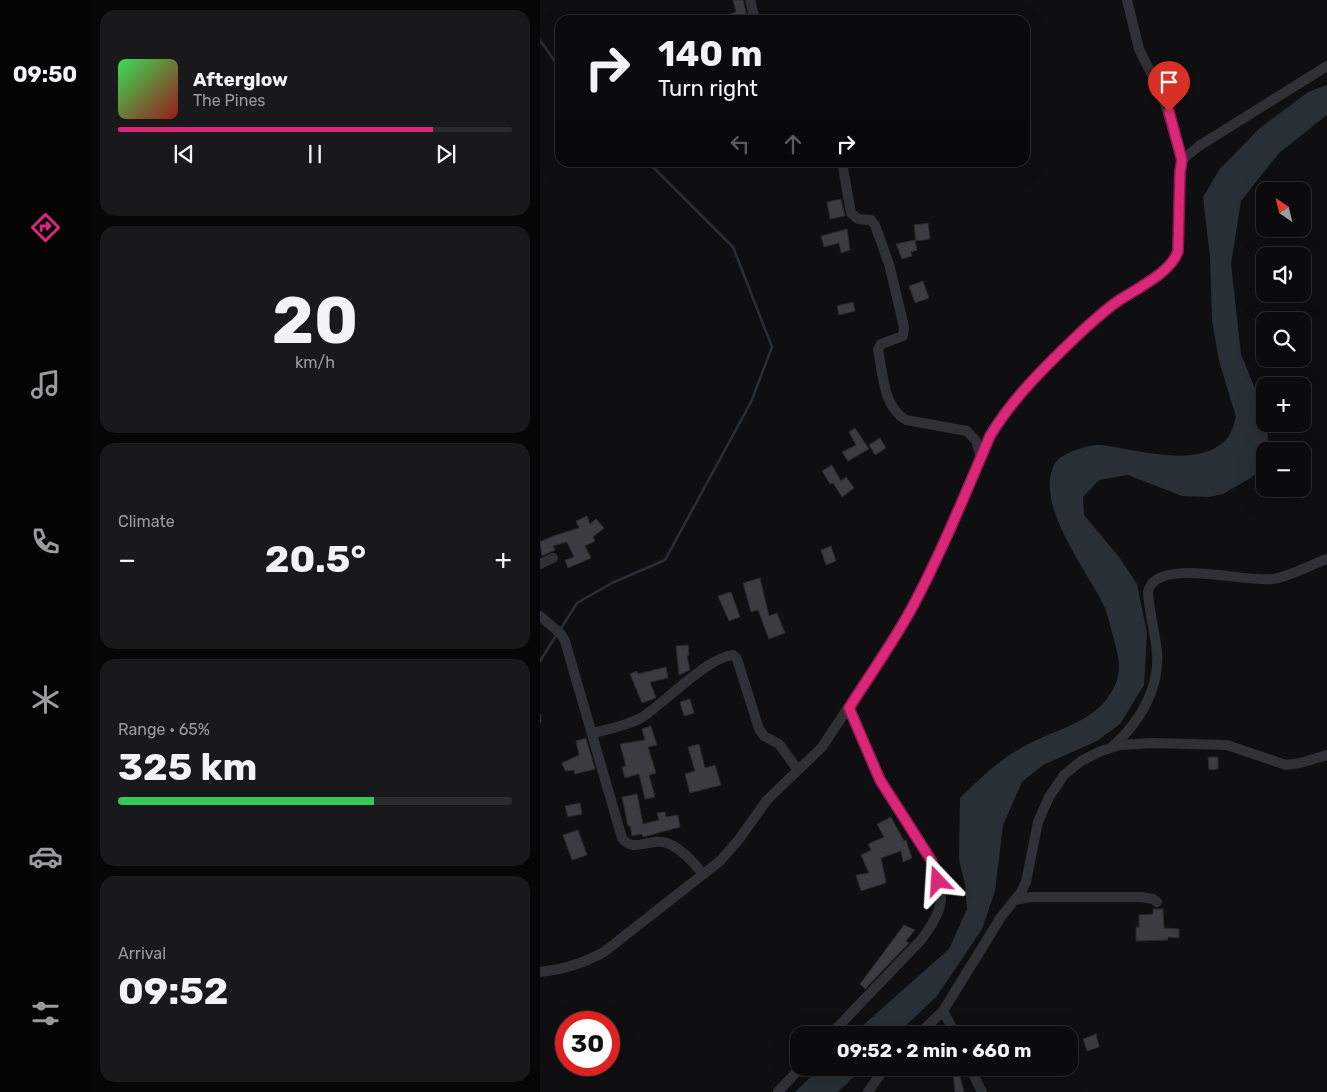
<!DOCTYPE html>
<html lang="en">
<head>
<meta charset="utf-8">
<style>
  body { margin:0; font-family:Rubik,sans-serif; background:#19191b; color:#f1f3f6; height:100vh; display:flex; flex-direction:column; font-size:19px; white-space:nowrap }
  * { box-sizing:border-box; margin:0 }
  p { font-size:16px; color:#9a9b9d }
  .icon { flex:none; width:28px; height:28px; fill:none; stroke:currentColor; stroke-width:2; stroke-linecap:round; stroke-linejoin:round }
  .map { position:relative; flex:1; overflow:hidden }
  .side { display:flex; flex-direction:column; gap:10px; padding:10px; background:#060607; width:450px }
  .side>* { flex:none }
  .hud { position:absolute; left:15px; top:15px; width:475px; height:152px; border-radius:15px; box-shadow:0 5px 20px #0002,0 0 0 1px #2b2b2e; background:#0b0b0d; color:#f1f3f6; overflow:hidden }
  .needle { width:32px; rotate:325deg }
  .tools { position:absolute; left:716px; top:182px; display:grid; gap:10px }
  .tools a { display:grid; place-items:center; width:55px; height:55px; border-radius:10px; background:#0b0b0d; box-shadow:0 5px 20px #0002,0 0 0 1px #2b2b2e; font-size:25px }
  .speed { position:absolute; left:15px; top:1011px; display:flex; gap:10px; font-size:25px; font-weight:700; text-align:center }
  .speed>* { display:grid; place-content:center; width:65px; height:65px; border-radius:50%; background:#0b0b0d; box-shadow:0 5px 20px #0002,0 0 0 1px #2b2b2e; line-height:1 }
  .speed .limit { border:8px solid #d22; background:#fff; color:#111 }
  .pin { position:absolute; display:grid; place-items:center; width:42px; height:42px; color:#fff; margin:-51px -21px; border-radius:50% 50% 50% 0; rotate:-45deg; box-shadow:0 0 5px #0007 }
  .pin .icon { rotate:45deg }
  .me { position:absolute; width:55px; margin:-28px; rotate:340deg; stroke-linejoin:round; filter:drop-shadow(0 0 4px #0008) }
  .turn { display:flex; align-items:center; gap:18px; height:105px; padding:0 20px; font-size:22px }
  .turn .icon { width:65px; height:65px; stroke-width:2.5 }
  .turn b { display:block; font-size:35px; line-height:42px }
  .lanes { display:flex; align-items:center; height:48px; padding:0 20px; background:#0003; justify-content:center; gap:25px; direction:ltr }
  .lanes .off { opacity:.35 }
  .big { font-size:38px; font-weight:700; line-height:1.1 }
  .side .tile { flex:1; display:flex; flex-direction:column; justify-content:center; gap:8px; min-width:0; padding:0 18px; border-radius:15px; background:#19191b }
  .side .dial { align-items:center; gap:0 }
  .dial b { font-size:65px; line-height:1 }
  .song { display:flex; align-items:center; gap:15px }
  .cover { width:60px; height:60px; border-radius:8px; background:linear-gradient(135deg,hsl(130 70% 55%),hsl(0 70% 35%)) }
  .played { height:5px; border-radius:2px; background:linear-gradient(90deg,#db2777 80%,#2b2b2e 80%) }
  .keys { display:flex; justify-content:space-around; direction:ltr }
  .heat { display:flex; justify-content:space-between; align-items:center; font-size:28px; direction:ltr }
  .charge { height:8px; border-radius:4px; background:linear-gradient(90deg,#34c759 65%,#2b2b2e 0) }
  .trip { position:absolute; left:250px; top:1026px; width:288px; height:50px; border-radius:15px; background:#0b0b0d; box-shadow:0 5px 20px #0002,0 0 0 1px #2b2b2e; font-weight:700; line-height:50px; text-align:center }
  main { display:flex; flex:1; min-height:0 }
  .menu { display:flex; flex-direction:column; width:90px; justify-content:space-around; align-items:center; background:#040405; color:#9a9b9d }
  .menu .icon { width:35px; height:35px }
  .menu .active { color:#db2777 }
  .menu b { font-size:22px; color:#f1f3f6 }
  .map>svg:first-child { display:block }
  .water { fill:#282f36 }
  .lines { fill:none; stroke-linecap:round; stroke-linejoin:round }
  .stream { stroke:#282f36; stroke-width:2.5 }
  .building { fill:#3b3c41; stroke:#2a292d }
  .street { stroke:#303136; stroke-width:10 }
  .route-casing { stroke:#8e194d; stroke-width:12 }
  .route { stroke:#db2777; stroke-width:9 }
</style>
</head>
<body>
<main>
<nav class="menu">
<b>09:50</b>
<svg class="icon active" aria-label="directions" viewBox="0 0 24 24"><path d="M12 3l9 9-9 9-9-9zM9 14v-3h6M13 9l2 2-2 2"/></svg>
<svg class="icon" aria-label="music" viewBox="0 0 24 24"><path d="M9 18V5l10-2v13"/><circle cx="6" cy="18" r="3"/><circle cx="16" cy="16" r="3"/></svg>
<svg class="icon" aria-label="phone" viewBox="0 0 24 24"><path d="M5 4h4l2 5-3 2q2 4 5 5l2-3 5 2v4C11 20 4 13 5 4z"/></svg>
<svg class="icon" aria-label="climate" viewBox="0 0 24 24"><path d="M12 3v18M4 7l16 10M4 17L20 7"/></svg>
<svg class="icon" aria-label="car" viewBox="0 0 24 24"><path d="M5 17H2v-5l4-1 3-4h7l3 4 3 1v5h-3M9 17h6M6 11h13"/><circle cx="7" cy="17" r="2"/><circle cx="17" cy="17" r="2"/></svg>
<svg class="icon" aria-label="filters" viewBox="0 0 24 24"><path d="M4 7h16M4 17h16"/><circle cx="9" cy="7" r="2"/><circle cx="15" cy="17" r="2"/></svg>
</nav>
<section class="side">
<div class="tile">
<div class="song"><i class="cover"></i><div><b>Afterglow</b><p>The Pines</p></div></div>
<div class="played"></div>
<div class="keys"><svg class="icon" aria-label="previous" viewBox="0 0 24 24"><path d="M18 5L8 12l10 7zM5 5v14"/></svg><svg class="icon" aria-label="pause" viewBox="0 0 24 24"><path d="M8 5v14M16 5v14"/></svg><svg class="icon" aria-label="next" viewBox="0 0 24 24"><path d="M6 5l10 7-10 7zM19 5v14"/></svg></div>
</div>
<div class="tile dial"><b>20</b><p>km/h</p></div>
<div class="tile"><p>Climate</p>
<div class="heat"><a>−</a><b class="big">20.5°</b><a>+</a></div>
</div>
<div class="tile"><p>Range · 65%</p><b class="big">325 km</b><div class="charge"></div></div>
<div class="tile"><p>Arrival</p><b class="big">09:52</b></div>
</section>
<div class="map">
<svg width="787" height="1092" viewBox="0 0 787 1092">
  <rect width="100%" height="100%" fill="#0f0f11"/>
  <path class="water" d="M 787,85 L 787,115 L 739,153 L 701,201 L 691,264 L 701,354 L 724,411 L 730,451 L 725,451 L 725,467 L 709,479 L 683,494 L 669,497 L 642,496 L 588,475 L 559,480 L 543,497 L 544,515 L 579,557 L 597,584 L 607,633 L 604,685 L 580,724 L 557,741 L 503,765 L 482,782 L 463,825 L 455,891 L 442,929 L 397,996 L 356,1035 L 312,1035 L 409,949 L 427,909 L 425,885 L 419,859 L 420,798 C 439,779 458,761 481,748 C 508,732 546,725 566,700 C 584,677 580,662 573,636 C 570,626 568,614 563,604 C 547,570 491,500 516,462 C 523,452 550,444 561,445 C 597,449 654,469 685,441 C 691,436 694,424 696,417 L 679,361 L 672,320 L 670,257 L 663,197 L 679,170 L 720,128 L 768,92 Z
    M 280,1068 L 323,1068 L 298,1092 L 255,1092 Z"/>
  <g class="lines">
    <path class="stream" d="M 0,40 L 20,69
      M 20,630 L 37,603 L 72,583 L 125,560 L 211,402 L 232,347 L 193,247 L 108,162
      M 0,661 L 17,634
      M 0,715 L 0,721"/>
  </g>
  <path class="building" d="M 193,0 L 203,0 L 208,20 L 192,20 L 190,14 L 196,12 Z
    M 301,199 L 305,216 L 290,219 L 287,202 Z
    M 388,223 L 390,239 L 376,241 L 374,225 Z
    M 307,229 L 310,250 L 301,253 L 299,243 L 284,247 L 281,236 Z
    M 375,240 L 377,250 L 371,252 L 372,256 L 362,259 L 356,244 Z
    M 383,281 L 389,298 L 375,303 L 369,286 Z
    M 313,302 L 315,311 L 299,315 L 297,306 Z
    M 315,428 L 329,449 L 308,461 L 302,452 L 316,445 L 309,432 Z
    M 340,438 L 346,448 L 335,455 L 329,445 Z
    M 292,465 L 301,481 L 306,477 L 314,488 L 302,497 L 293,483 L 290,484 L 282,471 Z
    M 47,516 L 50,524 L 56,519 L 64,528 L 53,537 L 55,541 L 45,546 L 51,558 L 28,568 L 25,560 L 34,557 L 27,542 L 13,546 L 15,550 L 2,556 L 0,542 L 13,536 L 39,528 L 36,521 Z
    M 291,546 L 296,561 L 286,565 L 281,550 Z
    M 220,578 L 229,616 L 237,613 L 245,633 L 229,639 L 218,610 L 211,612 L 203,583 Z
    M 191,592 L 200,617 L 189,621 L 178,596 Z
    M 148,645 L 149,655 L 147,656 L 150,670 L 139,675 L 136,646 Z
    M 126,667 L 128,678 L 110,682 L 116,698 L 102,703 L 90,674 L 97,671 L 98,674 Z
    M 150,699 L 154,713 L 144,716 L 140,702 Z
    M 111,726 L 117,745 L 108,747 L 116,773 L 109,775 L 115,797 L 105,799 L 99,774 L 85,778 L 82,767 L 86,766 L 80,744 L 105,740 L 102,729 Z
    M 46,738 L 55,769 L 35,774 L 34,770 L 25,771 L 22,763 L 39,755 L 36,741 Z
    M 159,744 L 165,768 L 175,765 L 181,785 L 150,793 L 145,774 L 155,771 L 148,747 Z
    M 668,757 L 678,757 L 678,769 L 669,770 Z
    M 97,794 L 103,824 L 119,820 L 117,813 L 125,812 L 126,817 L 138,815 L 140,827 L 103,837 L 102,834 L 92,836 L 90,826 L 88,826 L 82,797 Z
    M 40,803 L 42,814 L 28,817 L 25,806 Z
    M 351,817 L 364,841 L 366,840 L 372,858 L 363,862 L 361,851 L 341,858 L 346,883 L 321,891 L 316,875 L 329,873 L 321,855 L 331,850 L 328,844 L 344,837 L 337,824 Z
    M 38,830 L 47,855 L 32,860 L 23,835 Z
    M 613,909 L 623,909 L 624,928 L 639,929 L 639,938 L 628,937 L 628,940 L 596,941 L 596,927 L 599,927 L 599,915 L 613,914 Z
    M 364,925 L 375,930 L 366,941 L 369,943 L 325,989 L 320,984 Z
    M 556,1034 L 559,1047 L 547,1051 L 543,1039 Z
    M 405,1068 L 418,1068 L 424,1092 L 415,1092 L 413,1075 L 407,1077 Z"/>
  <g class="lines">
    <path class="street" d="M 210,0 L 215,20
      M 587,0 L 599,49 L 623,97 L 642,160
      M 302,162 L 311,213 L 318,219 L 331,220 L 335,225 L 349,264 L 364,327 L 363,336 L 341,344 L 338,350 C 343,373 343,407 366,420 L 427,431 L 436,441 L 441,457
      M 0,564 L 13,558
      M 0,616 L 21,634 L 25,641 L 82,838 C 93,854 111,837 127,843 C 142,849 153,862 163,874
      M 53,733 C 69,729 86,726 101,718 C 125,703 166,658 193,655 L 197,659 L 219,729 L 224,736 L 239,744 L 258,770
      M 573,746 C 599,723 620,689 617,652 C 615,632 609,612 608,592 C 615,556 705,583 733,579 C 751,576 770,565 787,559
      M 475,900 L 491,897 L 602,897 L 613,899 L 617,902
      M 0,972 C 24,969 42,964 64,952 L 180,861 L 200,838 L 227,800 L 282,747 L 353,640 L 373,605 L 395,562 L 450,436 C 473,397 508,364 540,333 C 552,322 565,311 578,301 C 596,289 632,272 638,251 L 639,172 L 642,160 L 659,146 L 787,66
      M 403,1011 L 416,1035
      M 290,1035 L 381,940 C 390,928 399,915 401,900 C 404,863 358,814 341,782 C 329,758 319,732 309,708
      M 378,1035 L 403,1011 L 461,917 L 481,892 L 486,882 L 498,822 L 509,797 L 524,775 L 541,761 L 561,751 L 580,745 L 612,743 L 687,745 L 746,765 L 760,763 L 787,755
      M 430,1068 L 442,1092
      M 238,1092 L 260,1068
      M 328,1092 L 345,1068"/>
  </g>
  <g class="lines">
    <defs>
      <path id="route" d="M 398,881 L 391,860 L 340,780 L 309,708 C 331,673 355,640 374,604 C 403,549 426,492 450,436 C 473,397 508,364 540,333 C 552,322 565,310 578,301 C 596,289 632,272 638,251 L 640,172 L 642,160 L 629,112"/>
    </defs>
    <use href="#route" class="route-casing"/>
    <use href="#route" class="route"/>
  </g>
</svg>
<div class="tools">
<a><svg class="needle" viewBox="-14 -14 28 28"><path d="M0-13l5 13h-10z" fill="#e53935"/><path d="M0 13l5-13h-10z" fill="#9a9b9d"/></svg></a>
<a><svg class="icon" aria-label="sound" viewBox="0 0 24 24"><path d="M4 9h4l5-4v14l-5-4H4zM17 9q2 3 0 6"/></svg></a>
<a><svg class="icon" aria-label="search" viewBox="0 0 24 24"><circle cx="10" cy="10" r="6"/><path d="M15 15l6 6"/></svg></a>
<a>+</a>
<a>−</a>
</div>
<div class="speed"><div class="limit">30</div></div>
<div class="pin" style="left:629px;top:112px;background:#d93025"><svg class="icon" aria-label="arrive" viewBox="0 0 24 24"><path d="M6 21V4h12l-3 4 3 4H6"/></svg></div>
<svg class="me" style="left:398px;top:881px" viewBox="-20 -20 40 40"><path d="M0-17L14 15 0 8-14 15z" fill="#db2777" stroke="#fff" stroke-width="4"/></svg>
<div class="trip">09:52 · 2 min · 660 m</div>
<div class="hud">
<div class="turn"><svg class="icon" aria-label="right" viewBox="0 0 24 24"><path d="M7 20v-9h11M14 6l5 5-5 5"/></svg><div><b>140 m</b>Turn right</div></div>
<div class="lanes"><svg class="icon off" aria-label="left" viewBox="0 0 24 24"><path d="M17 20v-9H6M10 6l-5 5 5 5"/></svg><svg class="icon off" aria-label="ahead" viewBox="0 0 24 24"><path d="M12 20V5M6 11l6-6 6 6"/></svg><svg class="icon" aria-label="right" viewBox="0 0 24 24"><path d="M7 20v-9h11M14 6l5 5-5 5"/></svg></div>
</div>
</div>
</main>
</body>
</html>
